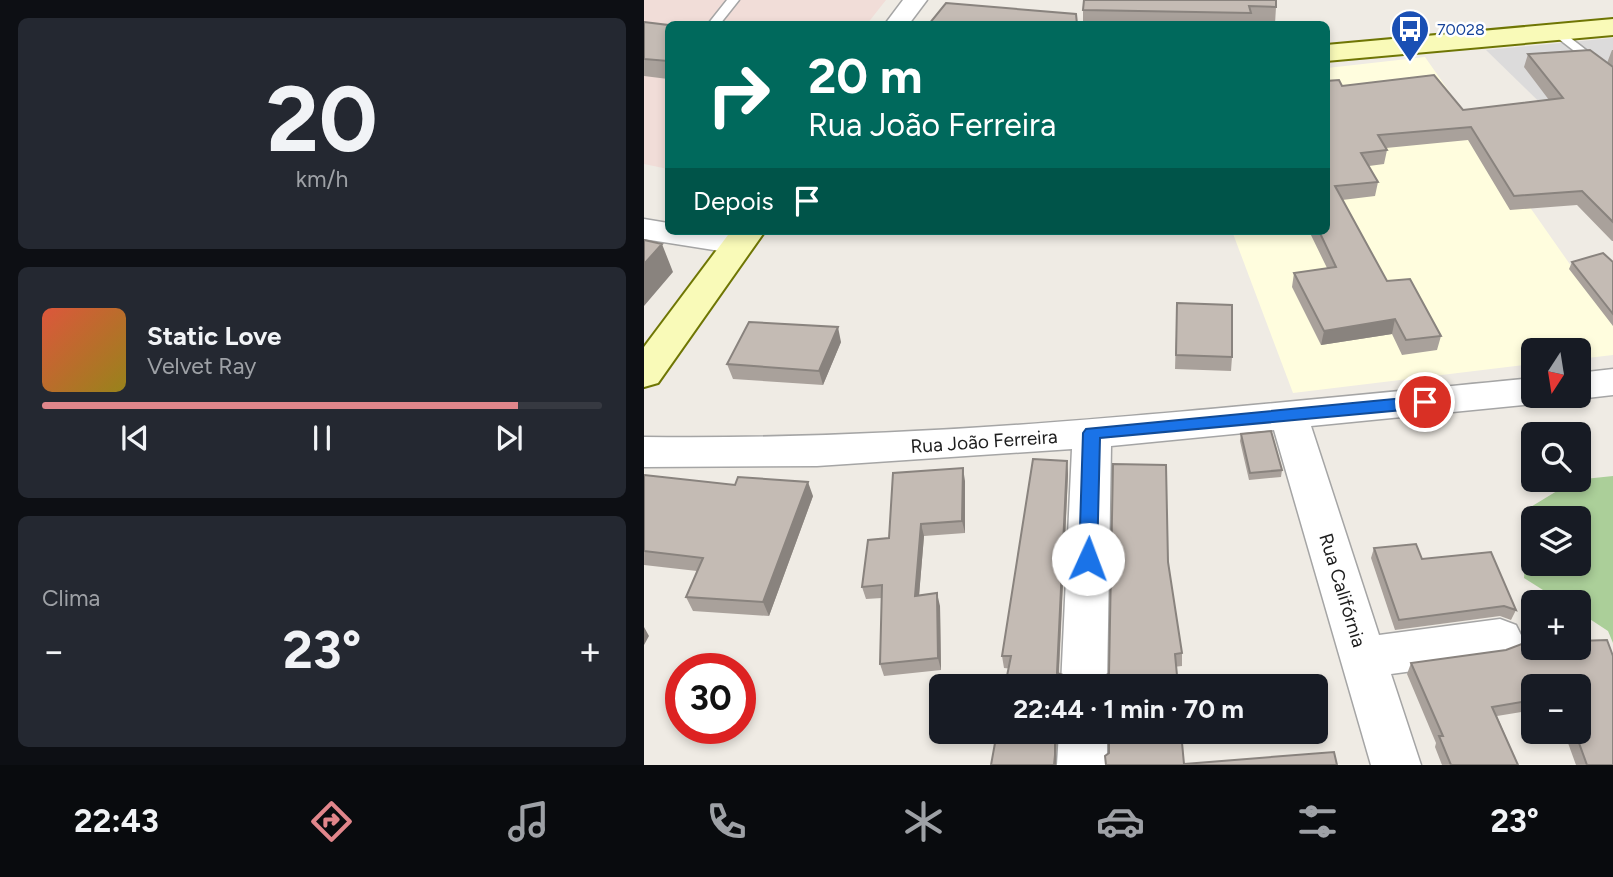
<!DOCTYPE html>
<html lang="pt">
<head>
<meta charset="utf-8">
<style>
  body { margin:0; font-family:Figtree,sans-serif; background:#242831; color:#f1f3f6; height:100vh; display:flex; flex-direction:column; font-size:26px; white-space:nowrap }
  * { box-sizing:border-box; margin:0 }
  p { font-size:23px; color:#9ea1a6 }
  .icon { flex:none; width:38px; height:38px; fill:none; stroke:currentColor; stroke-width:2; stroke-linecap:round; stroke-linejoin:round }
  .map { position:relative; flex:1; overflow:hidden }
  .details { display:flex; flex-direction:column; gap:18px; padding:18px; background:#0d0f14; width:644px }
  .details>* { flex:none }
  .guide { position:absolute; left:21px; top:21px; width:665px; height:214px; border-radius:10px; box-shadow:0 4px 10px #0003; background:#00695c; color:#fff; overflow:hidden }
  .needle { width:46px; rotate:192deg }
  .controls { position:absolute; left:877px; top:338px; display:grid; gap:14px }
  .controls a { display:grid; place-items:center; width:70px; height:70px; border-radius:10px; background:#171b24; box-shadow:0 4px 10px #0003; font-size:35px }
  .speed { position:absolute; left:21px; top:653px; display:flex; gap:14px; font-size:35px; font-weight:700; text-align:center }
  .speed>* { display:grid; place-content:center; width:91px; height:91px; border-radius:50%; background:#171b24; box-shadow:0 4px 10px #0003; line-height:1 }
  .speed .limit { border:10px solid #d22; background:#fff; color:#111 }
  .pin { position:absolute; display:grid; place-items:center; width:60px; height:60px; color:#fff; margin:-30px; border:4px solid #fff; border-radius:50%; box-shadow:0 2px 7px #0007 }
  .me { position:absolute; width:77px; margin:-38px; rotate:2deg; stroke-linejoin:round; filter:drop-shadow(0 0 5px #0008) }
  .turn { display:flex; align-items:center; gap:24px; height:147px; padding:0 28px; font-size:32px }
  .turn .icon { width:91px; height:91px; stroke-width:2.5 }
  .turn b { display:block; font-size:49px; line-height:60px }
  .then { display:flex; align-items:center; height:66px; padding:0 28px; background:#0003; gap:14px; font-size:26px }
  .big { font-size:52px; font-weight:700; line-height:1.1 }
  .details .card { flex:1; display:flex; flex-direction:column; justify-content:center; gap:10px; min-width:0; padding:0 24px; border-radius:10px; background:#242831 }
  .details .dial { align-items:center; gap:0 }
  .dial b { font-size:91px; line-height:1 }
  .song { display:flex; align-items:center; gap:21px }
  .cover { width:84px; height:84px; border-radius:10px; background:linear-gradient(135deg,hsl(10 70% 55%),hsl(50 70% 35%)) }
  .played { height:7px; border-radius:4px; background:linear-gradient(90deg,#e1868b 85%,#363941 85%) }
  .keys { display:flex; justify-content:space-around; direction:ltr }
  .heat { display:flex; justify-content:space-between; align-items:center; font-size:38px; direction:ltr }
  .trip { position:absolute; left:285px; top:674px; width:399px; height:70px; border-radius:10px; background:#171b24; box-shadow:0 4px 10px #0003; font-weight:700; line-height:70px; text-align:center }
  .dock { display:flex; height:112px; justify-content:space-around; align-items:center; background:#090b0e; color:#9ea1a6 }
  .dock .icon { width:49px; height:49px }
  .dock .on { color:#e1868b }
  .dock b { font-size:32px; color:#f1f3f6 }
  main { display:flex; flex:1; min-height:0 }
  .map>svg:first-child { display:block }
  .residential { fill:#dcdbdb }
  .education { fill:#fffdde }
  .military { fill:#f1ddd8 }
  .forest { fill:#abcf99; fill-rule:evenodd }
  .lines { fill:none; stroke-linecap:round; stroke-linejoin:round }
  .lane-casing { stroke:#a5a5a5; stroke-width:3 }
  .street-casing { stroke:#a5a5a5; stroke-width:3 }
  .secondary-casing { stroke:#6f7604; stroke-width:4 }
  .lane { fill:#fff; fill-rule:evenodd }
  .street { fill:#fff; fill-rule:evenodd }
  .secondary { fill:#f9fab8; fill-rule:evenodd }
  .wall { fill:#a9a19b }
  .shaded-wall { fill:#89837e }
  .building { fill:#c4bbb4; stroke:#89837e; stroke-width:2 }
  .route { fill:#1a73e8; stroke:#114b97; stroke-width:2 }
  .labels { text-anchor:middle; stroke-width:5; stroke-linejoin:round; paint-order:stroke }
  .far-transit-label { font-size:16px; fill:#164399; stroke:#fff; text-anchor:start }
  .street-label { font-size:19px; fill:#1e1e1e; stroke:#fff }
</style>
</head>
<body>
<main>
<section class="details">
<div class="card dial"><b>20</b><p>km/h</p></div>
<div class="card">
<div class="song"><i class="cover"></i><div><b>Static Love</b><p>Velvet Ray</p></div></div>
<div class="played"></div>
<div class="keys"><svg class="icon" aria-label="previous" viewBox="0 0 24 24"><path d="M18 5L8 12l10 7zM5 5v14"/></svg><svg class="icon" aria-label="pause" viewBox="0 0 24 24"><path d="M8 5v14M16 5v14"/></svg><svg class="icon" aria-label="next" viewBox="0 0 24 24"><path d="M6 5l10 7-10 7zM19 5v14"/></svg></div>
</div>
<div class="card"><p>Clima</p>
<div class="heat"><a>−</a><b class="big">23°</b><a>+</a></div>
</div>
</section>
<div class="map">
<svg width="969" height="765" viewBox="0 0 969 765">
  <rect width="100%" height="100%" fill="#efebe4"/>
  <path class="residential" d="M 969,38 L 969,174 L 842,50 Z"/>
  <path class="education" d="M 781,57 L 969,326 L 969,355 L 935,359 L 934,350 L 889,350 L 889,364 L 649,393 L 588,231 L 682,231 L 683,68 Z"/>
  <path class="military" d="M 0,0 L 242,0 L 223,24 L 24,24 L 24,169 L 0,164 Z"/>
  <path class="forest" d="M 969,476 L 969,643 L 964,631 L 935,612 L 934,602 L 918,602 L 880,578 L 885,508 L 931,480 ZM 889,518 L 934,518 L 934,564 L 889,564 Z"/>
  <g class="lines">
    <defs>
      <path id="lane" d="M 83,0 L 95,0 L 76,24 L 64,24 Z
        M 915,29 L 969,71 L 969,81 L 911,36 L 909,33 Z"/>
      <path id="street" d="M 259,0 L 283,0 L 265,24 L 241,24 Z
        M 0,219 L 24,223 L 24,231 C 52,231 79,230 106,237 L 111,244 L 106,251 L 95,254 L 0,239 Z
        M 969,369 L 969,395 L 934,399 L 922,396 L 934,396 L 934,373 Z
        M 889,378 L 889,396 L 905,396 L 902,400 L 889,404 L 667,426 L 735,635 L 856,619 L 872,625 L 879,639 L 872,653 L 856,659 L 747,674 L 777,765 L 727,765 L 630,430 L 467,446 L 463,686 L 417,686 L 428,449 L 173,466 L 0,467 L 0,437 C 297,441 594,406 889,378 Z
        M 415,732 L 463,732 L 463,765 L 413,765 Z"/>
      <path id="secondary" d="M 969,19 L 969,35 L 682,61 L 682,45 Z
        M 87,231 L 121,231 L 14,383 L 0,387 L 0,347 Z"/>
    </defs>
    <use href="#lane" class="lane-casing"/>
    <use href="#street" class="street-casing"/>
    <use href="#secondary" class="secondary-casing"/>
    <use href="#lane" class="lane"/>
    <use href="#street" class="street"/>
    <use href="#secondary" class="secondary"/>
  </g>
  <path class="wall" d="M 440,0 L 632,7 L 631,24 L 439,24 L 439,10 Z
    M 0,22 L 24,25 L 24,79 L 0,76 Z
    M 968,50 L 969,50 L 969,241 L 968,241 L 933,205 L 866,210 L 824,140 L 742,148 L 743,150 L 740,164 L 725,166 L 734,182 L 731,196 L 698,200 L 743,281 L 797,336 L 793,350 L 758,355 L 748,334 L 677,345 L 648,287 L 650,273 L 683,268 L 665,231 L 682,231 L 698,86 L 819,110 L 905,100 L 880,67 L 884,54 L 963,63 Z
    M 928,262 L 969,262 L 969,326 L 925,269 Z
    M 533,303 L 588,357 L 587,371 L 531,369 Z
    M 197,342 L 179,385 L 89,379 L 83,364 Z
    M 597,434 L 638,470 L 637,477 L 605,480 L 596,441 Z
    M 423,461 L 424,474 L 415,674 L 360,668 L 358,656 Z
    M 0,475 L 169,496 L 125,616 L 49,611 L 42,597 L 53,571 L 0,565 Z
    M 321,481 L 321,533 L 280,536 L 275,595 L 296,606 L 297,670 L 240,676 L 236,664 L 238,598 L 222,599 L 218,587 L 245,538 Z
    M 730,548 L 778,559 L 872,610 L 867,620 L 856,616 L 751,630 L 727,558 Z
    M 524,562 L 538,653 L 538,666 L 465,674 Z
    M 884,635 L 887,643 L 889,642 L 889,648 L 934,648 L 934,641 L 963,640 L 969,656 L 969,765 L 932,765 L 920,732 L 934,732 L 934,686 L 889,686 L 889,710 L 853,716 L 874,765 L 798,765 L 791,747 L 792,743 L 763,674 L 767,663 L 862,650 L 878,644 Z"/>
  <path class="shaded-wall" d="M 18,244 L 29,272 L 0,306 L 0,264 Z
    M 751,319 L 748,334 L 677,345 L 680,331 Z
    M 194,327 L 197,342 L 179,385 L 175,371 Z
    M 423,461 L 424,474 L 414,686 L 413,673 Z
    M 319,468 L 321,481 L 321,533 L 318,521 Z
    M 164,482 L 169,496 L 125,616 L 119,602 Z
    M 277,524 L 280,536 L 274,608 L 271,596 Z
    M 293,593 L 296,606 L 297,670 L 294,658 Z
    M 0,627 L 5,636 L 0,645 Z
    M 411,732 L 413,732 L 412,765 L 410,765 Z"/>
  <path class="building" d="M 440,0 L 632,0 L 632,7 L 605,6 L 607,13 L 439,10 Z
    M 302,3 L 432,14 L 433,24 L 285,24 Z
    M 0,22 L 24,25 L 24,61 L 0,59 Z
    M 946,50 L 969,67 L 969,222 L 938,191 L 870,196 L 827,127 L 734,135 L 743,150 L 717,153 L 734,182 L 691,186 L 743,281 L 766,279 L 797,336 L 762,340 L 751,319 L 680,331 L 650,273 L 692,267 L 675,231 L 682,231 L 682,81 L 695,80 L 698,86 L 790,75 L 819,110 L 919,98 L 884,54 Z
    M 0,240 L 18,244 L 0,264 Z
    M 959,253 L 969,262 L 969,314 L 928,262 Z
    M 533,303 L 588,305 L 588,357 L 532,355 Z
    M 105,322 L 194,327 L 175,371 L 83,364 Z
    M 627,431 L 638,470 L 606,473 L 597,434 Z
    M 389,459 L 423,461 L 413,673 L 422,676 L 420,686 L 361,686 L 367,656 L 358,656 Z
    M 469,464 L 522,465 L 524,562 L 538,653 L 531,654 L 534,686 L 459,686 L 459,676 L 465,674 Z
    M 319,468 L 318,521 L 277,524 L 271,596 L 293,593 L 294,658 L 236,664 L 238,585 L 218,587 L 224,540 L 245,538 L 249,473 Z
    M 0,475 L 91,485 L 94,477 L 164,482 L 119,602 L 42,597 L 59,558 L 0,551 Z
    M 772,544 L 778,559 L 847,552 L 872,610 L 860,606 L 755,620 L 730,548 Z
    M 884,635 L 887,643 L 889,642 L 889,648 L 934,648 L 934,641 L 963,640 L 969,656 L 969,765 L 943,765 L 931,732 L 934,732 L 934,686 L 889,686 L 889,700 L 848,707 L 874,765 L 807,765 L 795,736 L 799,736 L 767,663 L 862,650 L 878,644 Z
    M 353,732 L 411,732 L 411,755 L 410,765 L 347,765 Z
    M 465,732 L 537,732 L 540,764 L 690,752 L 693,765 L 462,765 L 461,756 L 465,753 Z"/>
  <path class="route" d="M 781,396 L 789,402 L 781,408 L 456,438 L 453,559 L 451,565 L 444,567 L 437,565 L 435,559 L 439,433 L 442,429 Z"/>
  <defs>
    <symbol id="bus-pin" viewBox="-11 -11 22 30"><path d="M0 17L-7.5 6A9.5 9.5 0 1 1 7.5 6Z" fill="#1a4fb4" stroke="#fff"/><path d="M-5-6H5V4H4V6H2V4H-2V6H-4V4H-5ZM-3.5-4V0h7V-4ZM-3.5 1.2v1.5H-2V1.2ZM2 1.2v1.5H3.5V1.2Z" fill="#fff"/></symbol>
  </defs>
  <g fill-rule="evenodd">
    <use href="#bus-pin" x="744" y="7" width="44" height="60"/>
  </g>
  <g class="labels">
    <g class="far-transit-label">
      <text x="793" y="35">70028</text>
    </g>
    <g class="street-label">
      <text transform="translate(340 441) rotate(-4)" y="7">Rua João Ferreira</text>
      <text transform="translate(699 590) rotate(73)" y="7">Rua Califórnia</text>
    </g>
  </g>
</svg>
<div class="controls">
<a><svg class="needle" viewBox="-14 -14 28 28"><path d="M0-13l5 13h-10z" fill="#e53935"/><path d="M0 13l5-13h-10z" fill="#9ea1a6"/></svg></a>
<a><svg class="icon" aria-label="search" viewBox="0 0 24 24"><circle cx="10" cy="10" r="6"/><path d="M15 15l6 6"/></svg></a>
<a><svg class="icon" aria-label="layers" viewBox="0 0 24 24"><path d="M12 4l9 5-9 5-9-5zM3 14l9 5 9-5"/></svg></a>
<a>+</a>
<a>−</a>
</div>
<div class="speed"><div class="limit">30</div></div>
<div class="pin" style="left:781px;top:402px;background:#d93025"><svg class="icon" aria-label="arrive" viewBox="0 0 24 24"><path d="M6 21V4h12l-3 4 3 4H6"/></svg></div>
<svg class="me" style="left:444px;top:559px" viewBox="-20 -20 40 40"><circle r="19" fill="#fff"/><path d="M0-13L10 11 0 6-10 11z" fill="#1a73e8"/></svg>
<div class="trip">22:44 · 1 min · 70 m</div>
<div class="guide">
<div class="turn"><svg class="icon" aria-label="right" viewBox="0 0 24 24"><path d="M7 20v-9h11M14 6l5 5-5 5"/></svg><div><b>20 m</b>Rua João Ferreira</div></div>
<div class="then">Depois<svg class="icon" aria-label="arrive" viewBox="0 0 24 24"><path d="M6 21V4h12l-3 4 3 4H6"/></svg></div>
</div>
</div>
</main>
<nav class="dock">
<b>22:43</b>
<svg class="icon on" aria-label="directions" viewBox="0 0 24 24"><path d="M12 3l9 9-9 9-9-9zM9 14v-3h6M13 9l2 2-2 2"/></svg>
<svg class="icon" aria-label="music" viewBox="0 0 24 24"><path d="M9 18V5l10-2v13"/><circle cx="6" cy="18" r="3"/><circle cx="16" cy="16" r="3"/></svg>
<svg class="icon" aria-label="phone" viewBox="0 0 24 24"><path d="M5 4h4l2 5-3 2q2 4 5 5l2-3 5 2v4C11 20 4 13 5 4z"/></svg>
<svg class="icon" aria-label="climate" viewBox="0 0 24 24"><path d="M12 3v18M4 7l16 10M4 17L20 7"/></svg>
<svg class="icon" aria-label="car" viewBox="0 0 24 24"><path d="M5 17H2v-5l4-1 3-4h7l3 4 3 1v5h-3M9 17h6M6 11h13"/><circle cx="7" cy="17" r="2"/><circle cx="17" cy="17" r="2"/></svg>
<svg class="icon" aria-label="filters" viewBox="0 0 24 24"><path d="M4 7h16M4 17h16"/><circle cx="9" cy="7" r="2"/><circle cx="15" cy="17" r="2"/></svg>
<b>23°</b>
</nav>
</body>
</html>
